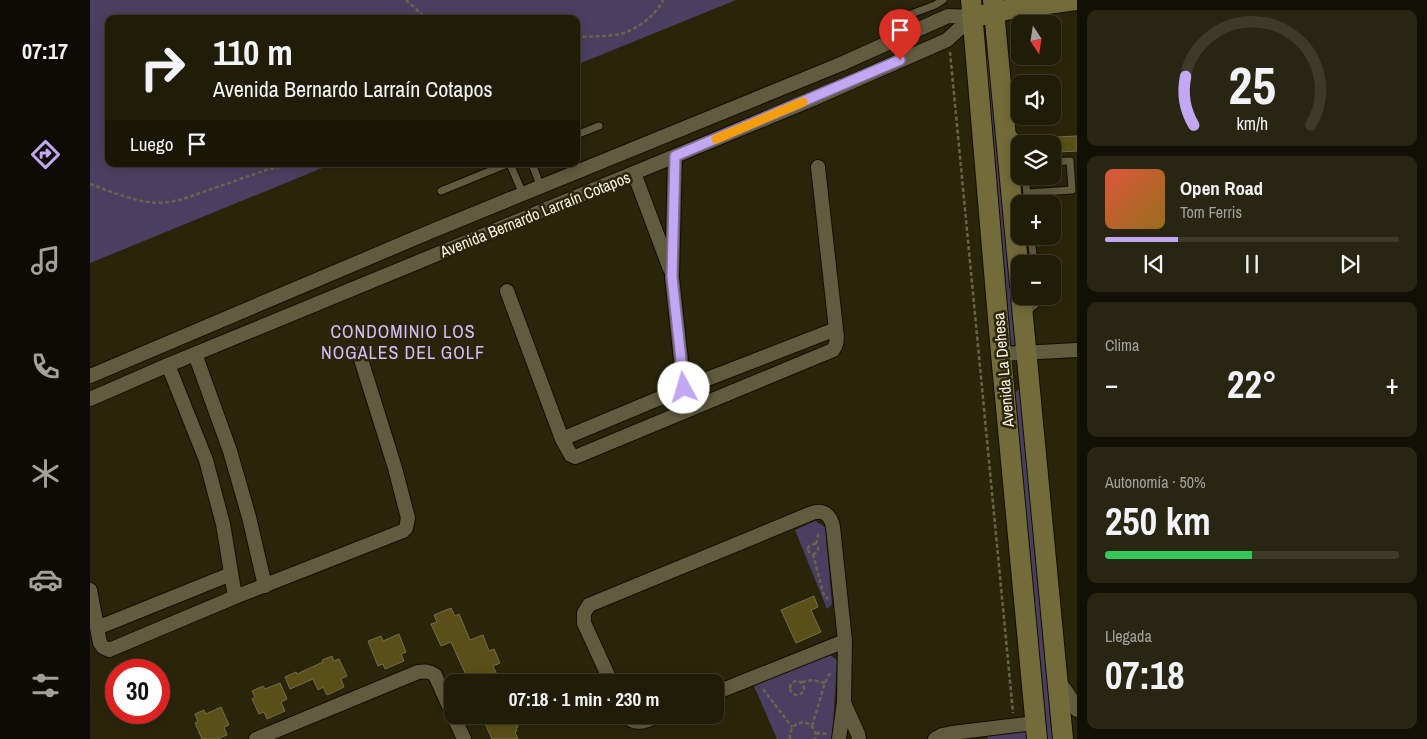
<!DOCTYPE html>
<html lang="es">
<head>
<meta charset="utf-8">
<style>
  body { margin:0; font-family:"Archivo Narrow",sans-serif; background:#282512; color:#f1f3f6; height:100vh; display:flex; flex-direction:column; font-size:19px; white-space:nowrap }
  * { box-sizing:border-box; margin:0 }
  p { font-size:16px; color:#a2a19c }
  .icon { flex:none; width:28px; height:28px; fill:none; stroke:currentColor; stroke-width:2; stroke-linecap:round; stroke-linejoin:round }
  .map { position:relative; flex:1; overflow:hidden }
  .drawer { display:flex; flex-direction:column; gap:10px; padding:10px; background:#120f04; width:350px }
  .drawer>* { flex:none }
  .banner { position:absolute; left:15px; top:15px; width:475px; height:152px; border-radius:10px; box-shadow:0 2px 12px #0003,0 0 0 1px #3d3a29; background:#201c08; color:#f1f3f6; overflow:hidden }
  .needle { width:32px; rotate:168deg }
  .tools { position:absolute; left:921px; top:15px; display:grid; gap:10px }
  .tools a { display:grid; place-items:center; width:50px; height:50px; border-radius:10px; background:#201c08; box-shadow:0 2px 12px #0003,0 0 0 1px #3d3a29; font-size:25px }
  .speed { position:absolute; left:15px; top:659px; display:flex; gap:10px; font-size:25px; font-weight:700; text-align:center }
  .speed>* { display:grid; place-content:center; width:65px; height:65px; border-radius:50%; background:#201c08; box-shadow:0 2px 12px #0003,0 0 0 1px #3d3a29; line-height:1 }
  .speed .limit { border:8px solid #d22; background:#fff; color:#111 }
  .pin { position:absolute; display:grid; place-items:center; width:42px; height:42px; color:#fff; margin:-51px -21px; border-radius:50% 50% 50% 0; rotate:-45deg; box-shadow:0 0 5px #0007 }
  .pin .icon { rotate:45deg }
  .me { position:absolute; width:55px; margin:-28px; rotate:354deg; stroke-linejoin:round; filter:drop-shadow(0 0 4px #0008) }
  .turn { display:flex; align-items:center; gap:18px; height:105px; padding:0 25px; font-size:22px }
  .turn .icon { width:65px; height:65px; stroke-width:2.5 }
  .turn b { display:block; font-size:35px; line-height:42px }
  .then { display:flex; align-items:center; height:48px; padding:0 25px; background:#0003; gap:10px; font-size:19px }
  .big { font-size:38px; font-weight:700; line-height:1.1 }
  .drawer .card { flex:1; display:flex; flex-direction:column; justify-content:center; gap:8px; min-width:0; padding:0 18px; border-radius:10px; background:#282512 }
  .drawer .dial { align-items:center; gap:0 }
  .dial svg { height:130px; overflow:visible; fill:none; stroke:#3d3a29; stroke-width:7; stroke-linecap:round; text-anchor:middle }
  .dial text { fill:#f1f3f6; stroke:none }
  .song { display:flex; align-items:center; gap:15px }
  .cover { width:60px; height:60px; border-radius:8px; background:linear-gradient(135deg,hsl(10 70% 55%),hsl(40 70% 35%)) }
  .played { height:5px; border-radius:2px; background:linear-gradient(90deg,#c2a8f2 25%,#3d3a29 25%) }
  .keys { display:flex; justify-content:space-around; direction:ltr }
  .heat { display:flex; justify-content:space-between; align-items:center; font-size:28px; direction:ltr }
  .charge { height:8px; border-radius:4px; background:linear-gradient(90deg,#34c759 50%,#3d3a29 0) }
  .trip { position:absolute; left:354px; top:674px; width:280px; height:50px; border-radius:10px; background:#201c08; box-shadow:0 2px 12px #0003,0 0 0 1px #3d3a29; font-weight:700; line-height:50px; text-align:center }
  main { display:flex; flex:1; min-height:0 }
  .tabs { display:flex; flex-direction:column; width:90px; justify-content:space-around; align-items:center; background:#0d0b03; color:#a2a19c }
  .tabs .icon { width:35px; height:35px }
  .tabs .active { color:#c2a8f2 }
  .tabs b { font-size:22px; color:#f1f3f6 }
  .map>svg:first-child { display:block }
  .green { fill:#4b3f61 }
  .building { fill:#5a5017; stroke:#726c50 }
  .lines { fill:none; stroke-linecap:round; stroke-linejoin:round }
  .lane-casing { stroke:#130e00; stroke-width:9 }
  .street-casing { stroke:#130e00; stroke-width:16 }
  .secondary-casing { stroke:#130e00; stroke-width:22 }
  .path { stroke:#68644c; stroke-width:2.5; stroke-dasharray:4 2.5; stroke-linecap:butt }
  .lane { stroke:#615b3f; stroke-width:7 }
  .street { stroke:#615b3f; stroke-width:14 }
  .secondary { stroke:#746b3a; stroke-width:20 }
  .route-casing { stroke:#7e6d9d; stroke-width:12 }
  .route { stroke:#c2a8f2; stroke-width:9 }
  .slow { stroke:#f59e0b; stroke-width:9 }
  .labels { text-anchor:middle; stroke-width:5; stroke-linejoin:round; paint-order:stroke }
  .street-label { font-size:16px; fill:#f6f3e3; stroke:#2a250a }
  .neighbourhood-label { font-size:18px; letter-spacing:1px; fill:#d3c0f8; stroke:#2a250a }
</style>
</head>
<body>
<main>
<nav class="tabs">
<b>07:17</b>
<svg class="icon active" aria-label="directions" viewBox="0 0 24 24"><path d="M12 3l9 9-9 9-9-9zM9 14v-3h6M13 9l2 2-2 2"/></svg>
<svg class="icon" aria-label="music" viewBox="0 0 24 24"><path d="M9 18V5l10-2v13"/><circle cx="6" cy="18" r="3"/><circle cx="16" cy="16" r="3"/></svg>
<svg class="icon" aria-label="phone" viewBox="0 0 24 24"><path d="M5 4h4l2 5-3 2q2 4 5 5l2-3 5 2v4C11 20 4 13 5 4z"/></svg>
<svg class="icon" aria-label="climate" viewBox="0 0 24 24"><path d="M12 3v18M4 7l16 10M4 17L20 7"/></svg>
<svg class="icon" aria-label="car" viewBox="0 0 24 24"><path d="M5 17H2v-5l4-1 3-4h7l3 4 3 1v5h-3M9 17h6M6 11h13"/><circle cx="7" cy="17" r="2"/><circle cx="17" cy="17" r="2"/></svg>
<svg class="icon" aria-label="filters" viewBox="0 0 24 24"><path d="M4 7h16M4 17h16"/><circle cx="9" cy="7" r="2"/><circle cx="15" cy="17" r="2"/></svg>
</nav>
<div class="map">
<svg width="987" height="739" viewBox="0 0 987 739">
  <rect width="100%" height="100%" fill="#2a250a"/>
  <path class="green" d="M 0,0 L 646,0 L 486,65 L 486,19 L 19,19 L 19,164 L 242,164 L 0,263 Z
    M 900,57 L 910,181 L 926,334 L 924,345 L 920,345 L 892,58 Z
    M 930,388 L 934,394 L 966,739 L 956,739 L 924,394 Z
    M 725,521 L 735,527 L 742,604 L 737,609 L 705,530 Z
    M 740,655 L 747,660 L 742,739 L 687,739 L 664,686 Z
    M 938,730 L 939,739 L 898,739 L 897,737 L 900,734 Z"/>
  <path class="building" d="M 987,136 L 987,151 L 968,152 L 967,137 Z
    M 724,596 L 728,607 L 721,610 L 731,632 L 706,643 L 691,610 Z
    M 361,608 L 365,616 L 369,614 L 380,640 L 393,635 L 399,651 L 404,649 L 410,663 L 403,666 L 410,682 L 384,682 L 381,676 L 377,677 L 361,642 L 351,646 L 341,624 L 347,622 L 344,615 Z
    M 309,634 L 316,652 L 311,654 L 314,661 L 295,669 L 293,664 L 288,666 L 278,641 L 291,636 L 293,641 Z
    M 242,656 L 244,661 L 249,659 L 257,676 L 251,679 L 254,687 L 237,695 L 233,687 L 228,690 L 223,679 L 200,689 L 195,677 L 206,672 L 207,674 L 233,662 L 232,660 Z
    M 190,683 L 197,699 L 191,702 L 195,711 L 177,719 L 174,712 L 169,714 L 162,699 L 165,697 L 162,691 L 173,686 L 175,689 Z
    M 131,707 L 139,725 L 134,727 L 137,735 L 127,739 L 112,739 L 105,723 L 108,722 L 105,714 L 114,710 L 116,714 Z
    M 402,715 L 423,715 L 428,727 L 426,728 L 427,731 L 425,732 L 428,739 L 402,739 L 393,719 Z"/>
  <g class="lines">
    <defs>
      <path id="lane" d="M 808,38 L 800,22 L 845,5 L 853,0
        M 919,132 L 924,135 L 931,144
        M 486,135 L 509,126
        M 420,164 L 433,194
        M 442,164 L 451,187
        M 935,176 L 938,204
        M 351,191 L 417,164
        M 937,193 L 982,190 L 980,161 L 962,162
        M 941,236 L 944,264
        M 935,313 L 946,304 L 947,296"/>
      <path id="street" d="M 585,156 L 582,277 L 594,388 L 598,410
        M 544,173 L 580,269
        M 417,291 L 472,439 L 481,455 L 485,457 L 490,455 L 743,350 C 748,344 747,336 746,329 L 728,167
        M 105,354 L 140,451 L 159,517 L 175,586
        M 911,354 L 987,350
        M 78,365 L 116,460 L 133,524 L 145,597
        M 0,376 L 342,231 L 751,64 L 858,16 L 882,17
        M 0,399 L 78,365 L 544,173 L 723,99 L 857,40 L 882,17
        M 472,439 L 594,388 L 746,329
        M 0,590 L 10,643 L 13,647 L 19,650 L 145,597 L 313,531 L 316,528 L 318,518 L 305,468 L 269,353
        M 7,628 L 141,574
        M 968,681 C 976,690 982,699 987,710
        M 521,682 L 494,623 L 494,613 L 499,605 L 722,513 C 733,509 741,515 743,527 L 755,641 L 754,702 L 749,739
        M 625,693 L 755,641
        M 754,703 L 768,734 L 769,739
        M 363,715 L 374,739
        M 536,715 C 545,728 559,719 570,715
        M 166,739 L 328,672 C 335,671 339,671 345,675 L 362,713
        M 845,739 L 852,735 L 862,733 L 945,723"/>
      <path id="secondary" d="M 881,0 L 911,354 L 947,739
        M 903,0 L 930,285
        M 893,15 L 921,9 L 987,0
        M 931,296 L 973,739"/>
    </defs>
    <use href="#lane" class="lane-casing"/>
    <use href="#street" class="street-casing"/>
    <use href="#secondary" class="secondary-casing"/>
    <path class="path" d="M 316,0 L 337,19
      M 486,37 C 501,36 516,37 530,34 C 547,30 566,15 573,0
      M 860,52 L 923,713
      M 0,184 C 19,191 38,199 58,202 C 68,204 80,202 90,200 L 179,169 L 204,164
      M718 549a5 5 0 1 1 10 0a5 5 0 1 1-10 0Z
      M 726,544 L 729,531
      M 723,554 L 734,596 L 738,599
      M700 688a7 7 0 1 1 14 0a7 7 0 1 1-14 0Z
      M 712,682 L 723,680 L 735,683
      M 673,689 L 702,727
      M 722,726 L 735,683 L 740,673
      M 726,733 L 737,734
      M 700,739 C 698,717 728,717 725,739"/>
    <use href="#lane" class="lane"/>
    <use href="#street" class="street"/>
    <use href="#secondary" class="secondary"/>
  </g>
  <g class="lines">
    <defs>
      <path id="route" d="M 594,388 L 582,277 L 585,156 L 810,60"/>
    </defs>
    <use href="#route" class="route-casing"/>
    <use href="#route" class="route"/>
    <path class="slow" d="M 626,139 L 713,102"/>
  </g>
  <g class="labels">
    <g class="street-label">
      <text transform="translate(445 214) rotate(-22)" y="6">Avenida Bernardo Larraín Cotapos</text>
      <text transform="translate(913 370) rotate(-95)" y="6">Avenida La Dehesa</text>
    </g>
    <g class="neighbourhood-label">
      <text x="313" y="338">CONDOMINIO LOS<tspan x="313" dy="21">NOGALES DEL GOLF</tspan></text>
    </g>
  </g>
</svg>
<div class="tools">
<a><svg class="needle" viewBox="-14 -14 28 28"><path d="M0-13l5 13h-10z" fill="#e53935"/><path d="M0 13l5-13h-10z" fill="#a2a19c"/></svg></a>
<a><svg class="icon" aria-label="sound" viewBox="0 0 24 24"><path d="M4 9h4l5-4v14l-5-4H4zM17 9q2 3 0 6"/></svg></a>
<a><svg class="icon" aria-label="layers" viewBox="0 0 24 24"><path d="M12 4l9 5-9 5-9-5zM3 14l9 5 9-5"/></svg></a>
<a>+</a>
<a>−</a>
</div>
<div class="speed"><div class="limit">30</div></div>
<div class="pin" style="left:810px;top:60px;background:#d93025"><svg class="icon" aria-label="arrive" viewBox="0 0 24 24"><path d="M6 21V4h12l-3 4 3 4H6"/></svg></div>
<svg class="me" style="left:594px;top:388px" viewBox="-20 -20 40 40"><circle r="19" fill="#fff"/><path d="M0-13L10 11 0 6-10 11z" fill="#c2a8f2"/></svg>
<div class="trip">07:18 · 1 min · 230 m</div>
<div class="banner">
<div class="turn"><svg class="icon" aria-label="right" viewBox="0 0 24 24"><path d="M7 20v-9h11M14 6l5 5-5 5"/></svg><div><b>110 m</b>Avenida Bernardo Larraín Cotapos</div></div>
<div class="then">Luego<svg class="icon" aria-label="arrive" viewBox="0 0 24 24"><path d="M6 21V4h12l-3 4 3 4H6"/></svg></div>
</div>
</div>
<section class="drawer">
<div class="card dial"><svg viewBox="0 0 100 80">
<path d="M14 69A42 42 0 1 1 86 69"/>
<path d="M14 69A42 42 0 0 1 9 39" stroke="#c2a8f2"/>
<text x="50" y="56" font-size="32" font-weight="700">25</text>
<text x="50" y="72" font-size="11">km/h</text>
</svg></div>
<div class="card">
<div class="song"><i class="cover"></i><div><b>Open Road</b><p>Tom Ferris</p></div></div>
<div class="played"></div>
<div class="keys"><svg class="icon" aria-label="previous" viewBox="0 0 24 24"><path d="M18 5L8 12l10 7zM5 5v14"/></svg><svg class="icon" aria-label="pause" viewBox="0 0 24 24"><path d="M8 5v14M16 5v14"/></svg><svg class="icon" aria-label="next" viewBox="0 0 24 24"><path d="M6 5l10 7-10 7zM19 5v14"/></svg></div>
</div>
<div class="card"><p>Clima</p>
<div class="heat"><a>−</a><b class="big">22°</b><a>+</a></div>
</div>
<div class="card"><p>Autonomía · 50%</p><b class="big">250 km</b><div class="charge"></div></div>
<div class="card"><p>Llegada</p><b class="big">07:18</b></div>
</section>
</main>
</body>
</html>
